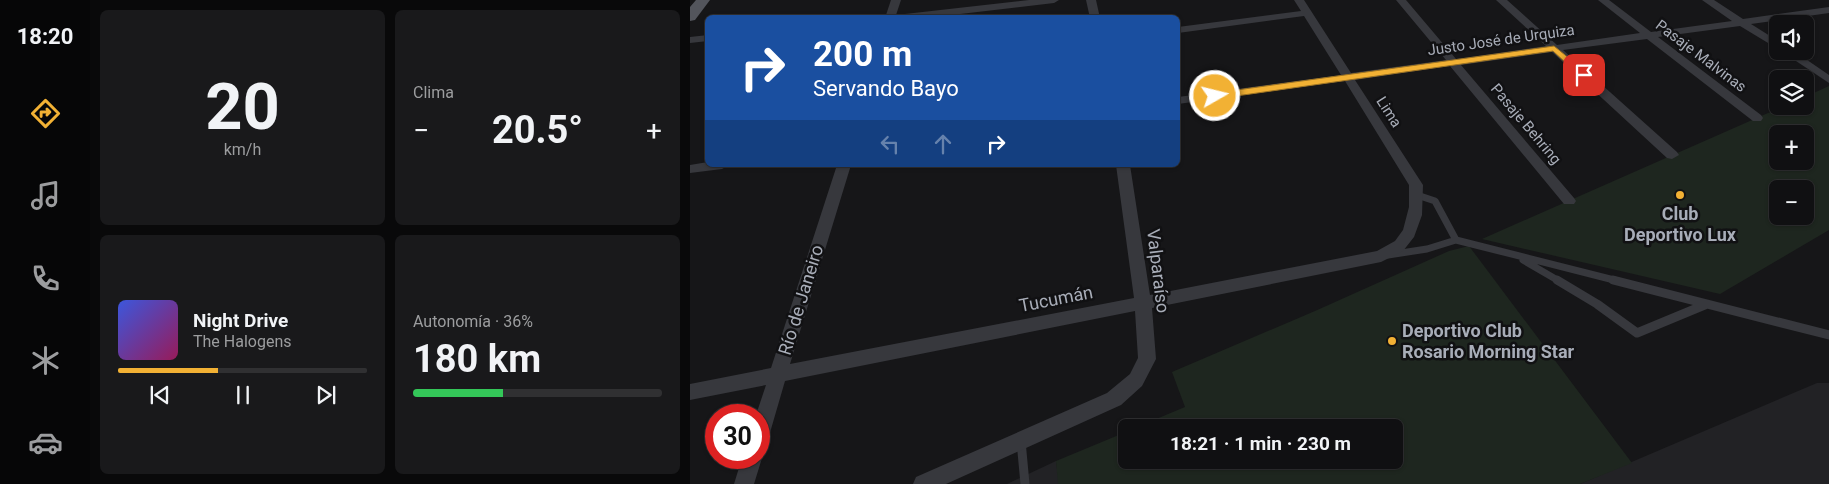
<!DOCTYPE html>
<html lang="es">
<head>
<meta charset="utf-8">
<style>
  body { margin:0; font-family:Roboto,sans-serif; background:#19191b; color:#f1f3f6; height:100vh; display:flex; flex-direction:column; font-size:19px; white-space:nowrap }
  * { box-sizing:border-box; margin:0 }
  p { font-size:16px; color:#9c9d9f }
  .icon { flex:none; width:28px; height:28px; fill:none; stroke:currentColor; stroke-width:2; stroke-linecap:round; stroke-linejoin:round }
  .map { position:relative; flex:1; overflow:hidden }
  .side { display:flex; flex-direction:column; gap:10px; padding:10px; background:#09090a; width:600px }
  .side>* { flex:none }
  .top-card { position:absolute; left:15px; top:15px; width:475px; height:152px; border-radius:8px; box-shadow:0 1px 4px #0004,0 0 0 1px #303032; background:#1a4fa0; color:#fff; overflow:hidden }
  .buttons { position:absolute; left:1079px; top:15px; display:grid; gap:10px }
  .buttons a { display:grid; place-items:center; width:45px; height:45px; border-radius:8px; background:#101012; box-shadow:0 1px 4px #0004,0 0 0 1px #303032; font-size:25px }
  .speed { position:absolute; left:15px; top:404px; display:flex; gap:10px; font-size:25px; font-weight:700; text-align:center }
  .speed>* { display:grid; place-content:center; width:65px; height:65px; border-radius:50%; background:#101012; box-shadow:0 1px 4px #0004,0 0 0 1px #303032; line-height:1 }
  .speed .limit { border:8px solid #d22; background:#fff; color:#111 }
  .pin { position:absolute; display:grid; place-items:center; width:42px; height:42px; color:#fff; margin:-21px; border-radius:10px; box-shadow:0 2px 8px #0006 }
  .me { position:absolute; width:55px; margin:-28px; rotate:82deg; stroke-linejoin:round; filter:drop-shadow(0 0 4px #0008) }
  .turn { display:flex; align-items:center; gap:18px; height:105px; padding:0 25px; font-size:22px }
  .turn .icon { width:65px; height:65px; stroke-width:2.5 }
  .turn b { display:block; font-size:35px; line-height:42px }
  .lanes { display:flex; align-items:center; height:48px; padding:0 25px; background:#0003; justify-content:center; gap:25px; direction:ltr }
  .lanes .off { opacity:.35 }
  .big { font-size:38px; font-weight:700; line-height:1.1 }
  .side .tile { flex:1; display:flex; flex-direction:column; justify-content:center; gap:8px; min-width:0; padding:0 18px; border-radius:8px; background:#19191b }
  .side .dial { align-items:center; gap:0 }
  .dial b { font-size:65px; line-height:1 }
  .song { display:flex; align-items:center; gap:15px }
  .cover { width:60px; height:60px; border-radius:8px; background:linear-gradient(135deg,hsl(230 70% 55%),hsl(330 70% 35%)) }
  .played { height:5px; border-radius:2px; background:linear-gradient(90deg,#f2b134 40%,#303032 40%) }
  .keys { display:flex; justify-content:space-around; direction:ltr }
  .heat { display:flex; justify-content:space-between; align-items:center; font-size:28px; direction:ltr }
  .charge { height:8px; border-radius:4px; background:linear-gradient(90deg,#34c759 36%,#303032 0) }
  .side .tiles { flex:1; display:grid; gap:10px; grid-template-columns:repeat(2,1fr) }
  .trip { position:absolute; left:428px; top:419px; width:285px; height:50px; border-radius:8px; background:#101012; box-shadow:0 1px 4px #0004,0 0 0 1px #303032; font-weight:700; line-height:50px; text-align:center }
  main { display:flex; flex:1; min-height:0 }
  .dock { display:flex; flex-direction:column; width:90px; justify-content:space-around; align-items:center; background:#060607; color:#9c9d9f }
  .dock .icon { width:35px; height:35px }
  .dock .on { color:#f2b134 }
  .dock b { font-size:22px; color:#f1f3f6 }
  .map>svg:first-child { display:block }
  .built { fill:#222225 }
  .green { fill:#1e261f; fill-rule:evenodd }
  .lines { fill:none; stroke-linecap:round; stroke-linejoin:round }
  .service-far1 { stroke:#37383d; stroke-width:7 }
  .service { stroke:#37383d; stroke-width:9 }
  .minor { fill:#37383d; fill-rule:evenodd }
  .primary { fill:#53555c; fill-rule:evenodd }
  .route { fill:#f2b134; stroke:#9d7322 }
  .poi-dot { fill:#f2b134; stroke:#111113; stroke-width:2 }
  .labels { text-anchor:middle; stroke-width:5; stroke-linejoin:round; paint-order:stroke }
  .far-street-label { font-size:15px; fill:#a8adb8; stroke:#111113 }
  .poi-label { font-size:18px; font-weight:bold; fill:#a8adb8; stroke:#111113 }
  .street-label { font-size:18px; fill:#a8adb8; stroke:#111113 }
</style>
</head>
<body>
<main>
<nav class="dock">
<b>18:20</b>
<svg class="icon on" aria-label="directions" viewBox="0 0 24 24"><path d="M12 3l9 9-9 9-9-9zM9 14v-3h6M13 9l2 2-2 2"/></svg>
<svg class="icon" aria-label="music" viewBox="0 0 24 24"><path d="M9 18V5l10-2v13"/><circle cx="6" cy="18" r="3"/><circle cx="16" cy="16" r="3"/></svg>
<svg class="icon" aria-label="phone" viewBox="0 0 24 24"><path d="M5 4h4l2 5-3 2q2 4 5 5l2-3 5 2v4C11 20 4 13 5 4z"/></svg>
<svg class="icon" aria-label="climate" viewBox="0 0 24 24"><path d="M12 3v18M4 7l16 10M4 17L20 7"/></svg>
<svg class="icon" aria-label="car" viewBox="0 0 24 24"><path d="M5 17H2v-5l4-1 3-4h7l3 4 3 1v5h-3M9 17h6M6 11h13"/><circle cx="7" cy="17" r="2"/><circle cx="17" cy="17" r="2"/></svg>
</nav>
<section class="side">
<div class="tiles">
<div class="tile dial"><b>20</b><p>km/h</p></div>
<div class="tile"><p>Clima</p>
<div class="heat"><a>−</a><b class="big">20.5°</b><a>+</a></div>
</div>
<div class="tile">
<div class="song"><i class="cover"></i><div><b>Night Drive</b><p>The Halogens</p></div></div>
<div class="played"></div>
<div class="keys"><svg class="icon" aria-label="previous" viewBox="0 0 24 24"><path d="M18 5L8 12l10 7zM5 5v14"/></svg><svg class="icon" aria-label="pause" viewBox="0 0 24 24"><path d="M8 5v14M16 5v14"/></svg><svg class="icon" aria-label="next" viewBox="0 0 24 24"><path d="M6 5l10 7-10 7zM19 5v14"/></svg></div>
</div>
<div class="tile"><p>Autonomía · 36%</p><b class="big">180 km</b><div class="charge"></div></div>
</div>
</section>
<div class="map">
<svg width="1139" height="484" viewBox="0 0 1139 484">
  <rect width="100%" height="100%" fill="#161618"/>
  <path class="built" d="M 1127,383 L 1139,383 L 1139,484 L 890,484 Z
    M 366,461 L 369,484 L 317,484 L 334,476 Z"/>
  <path class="green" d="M 1139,86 L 1139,230 L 1030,294 L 792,239 L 1094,106 L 1115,106 L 1115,97 ZM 1088,134 L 1115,134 L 1115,161 L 1088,161 ZM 1088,189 L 1115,189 L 1115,216 L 1088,216 Z
    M 779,246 L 942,463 L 890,484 L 368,484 L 366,461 L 436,432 L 436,460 L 704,460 L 704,428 L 447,427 L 495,407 L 482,372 L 625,311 L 759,251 Z"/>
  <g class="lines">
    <path class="service-far1" d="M 727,195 L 745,201 L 766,240
      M 698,255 L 737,249 L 766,240 L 928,281
      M 833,260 L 869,281"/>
    <path class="service" d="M 867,280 L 907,304 L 947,333 L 1017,304
      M 923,280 L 1139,335
      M 331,441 L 335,484"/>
    <path class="minor" d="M 201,0 L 211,0 L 206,15 L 339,0 L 369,0 L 364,3 L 236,18 L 195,18 Z
      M 396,0 L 406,0 L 410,18 L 400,18 Z
      M 604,0 L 614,0 L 661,73 L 756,60 L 706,0 L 716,0 L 766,59 L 856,46 L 806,0 L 817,0 L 867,45 L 950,33 L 908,0 L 919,0 L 961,32 L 1042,21 L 1012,0 L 1024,0 L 1053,19 L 1139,7 L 1139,13 L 1061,24 L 1088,41 L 1088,49 L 1050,26 L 968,37 L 1071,115 L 1073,118 L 1071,121 L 1063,121 L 957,39 L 873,50 L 987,152 L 989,155 L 982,159 L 977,158 L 862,52 L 771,65 L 884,198 L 886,201 L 884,204 L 874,204 L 760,66 L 665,80 L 733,185 L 732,215 L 724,237 L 713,251 L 691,262 L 462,308 L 466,359 L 452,386 L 431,405 L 256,484 L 223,484 L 226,477 L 417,393 L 440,374 L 448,358 L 445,311 L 95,381 L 79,436 L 76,442 L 69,445 L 69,415 L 66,415 L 76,385 L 0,400 L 0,384 L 81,368 L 147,165 L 161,165 L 100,364 L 444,298 L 426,165 L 440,165 L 460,295 L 687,251 L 705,241 L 713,230 L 719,207 L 719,185 L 655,81 L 488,104 L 488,97 L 651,75 L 614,16 L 488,33 L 488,27 L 611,11 Z
      M 18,35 L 18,41 L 0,43 L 0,37 Z
      M 1091,51 L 1104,51 L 1139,75 L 1139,83 Z
      M 18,162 L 18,165 L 39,165 L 32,169 L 0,173 L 0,165 Z
      M 69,451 L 72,458 L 64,484 L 44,484 L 52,458 L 69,458 Z"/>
    <path class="primary" d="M 6,0 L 20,0 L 5,20 L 0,21 L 0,7 Z"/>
  </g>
  <path class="route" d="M 864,46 L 897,73 L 897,77 L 891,77 L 863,51 L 525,99 L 521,96 L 525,93 Z"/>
  <g class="poi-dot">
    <circle cx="990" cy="195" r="5"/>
    <circle cx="702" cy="341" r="5"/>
  </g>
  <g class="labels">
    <g class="far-street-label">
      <text transform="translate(811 40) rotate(-8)" y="5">Justo José de Urquiza</text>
      <text transform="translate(1011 56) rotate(37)" y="5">Pasaje Malvinas</text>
      <text transform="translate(699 112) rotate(57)" y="5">Lima</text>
      <text transform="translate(836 124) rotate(50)" y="5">Pasaje Behring</text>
    </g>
    <g class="poi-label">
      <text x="990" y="220">Club<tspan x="990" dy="21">Deportivo Lux</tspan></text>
      <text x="712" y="337" text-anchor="start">Deportivo Club<tspan x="712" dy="21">Rosario Morning Star</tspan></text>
    </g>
    <g class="street-label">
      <text transform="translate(468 271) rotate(83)" y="6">Valparaíso</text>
      <text transform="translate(366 299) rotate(-11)" y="6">Tucumán</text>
      <text transform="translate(111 300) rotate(-73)" y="6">Río de Janeiro</text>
    </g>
  </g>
</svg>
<div class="buttons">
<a><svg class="icon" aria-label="sound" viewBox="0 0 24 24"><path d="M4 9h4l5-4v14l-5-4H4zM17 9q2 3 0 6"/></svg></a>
<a><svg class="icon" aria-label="layers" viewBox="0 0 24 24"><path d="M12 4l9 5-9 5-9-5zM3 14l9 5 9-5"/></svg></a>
<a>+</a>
<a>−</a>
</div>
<div class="speed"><div class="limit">30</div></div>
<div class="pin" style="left:894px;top:75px;background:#d93025"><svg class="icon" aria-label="arrive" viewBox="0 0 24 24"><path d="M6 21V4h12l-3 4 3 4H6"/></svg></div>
<svg class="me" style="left:525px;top:96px" viewBox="-20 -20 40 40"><circle r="17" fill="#f2b134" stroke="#fff" stroke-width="3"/><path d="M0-11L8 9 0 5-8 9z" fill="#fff"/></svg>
<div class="trip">18:21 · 1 min · 230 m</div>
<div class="top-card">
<div class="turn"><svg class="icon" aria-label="right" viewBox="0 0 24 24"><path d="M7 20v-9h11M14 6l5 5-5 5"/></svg><div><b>200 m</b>Servando Bayo</div></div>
<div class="lanes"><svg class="icon off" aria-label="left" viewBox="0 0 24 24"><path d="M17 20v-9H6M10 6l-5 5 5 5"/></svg><svg class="icon off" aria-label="ahead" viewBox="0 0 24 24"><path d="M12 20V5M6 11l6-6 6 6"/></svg><svg class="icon" aria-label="right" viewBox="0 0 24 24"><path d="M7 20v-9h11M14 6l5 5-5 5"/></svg></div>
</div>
</div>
</main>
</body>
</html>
